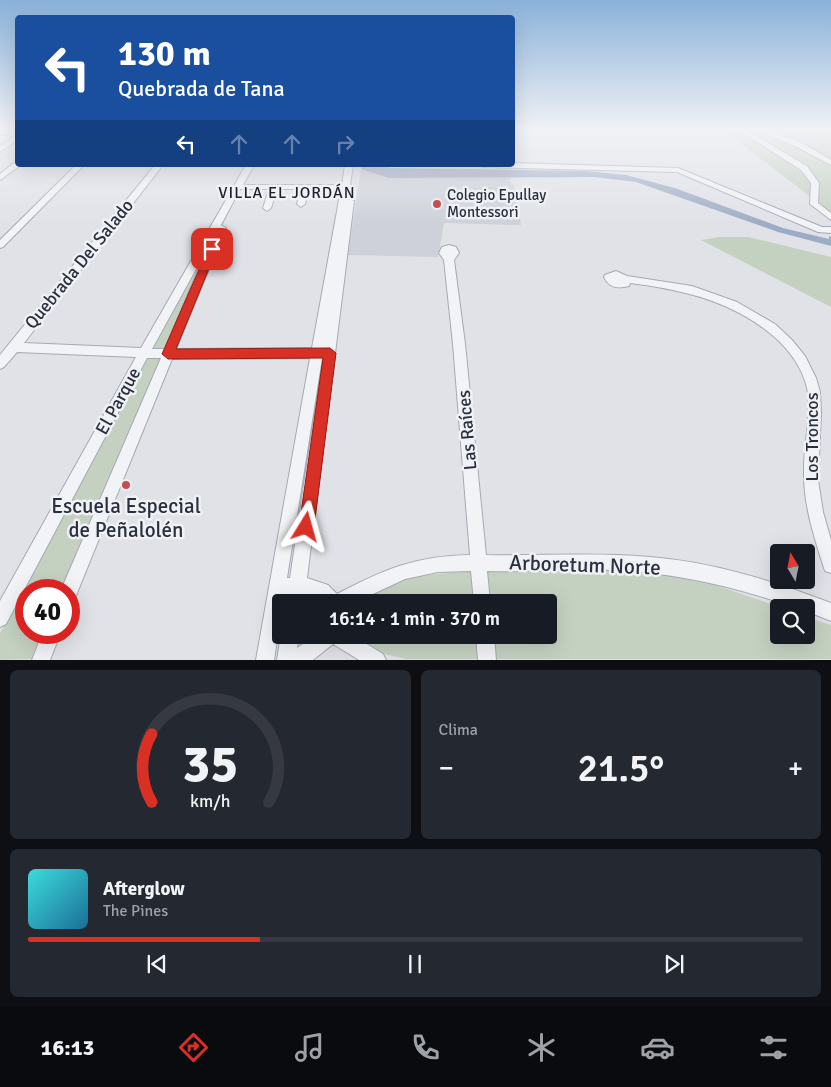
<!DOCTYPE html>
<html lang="es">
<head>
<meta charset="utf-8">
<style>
  body { margin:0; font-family:Signika,sans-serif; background:#242831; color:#f1f3f6; height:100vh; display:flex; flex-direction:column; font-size:19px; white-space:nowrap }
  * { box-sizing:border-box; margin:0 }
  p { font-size:16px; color:#9ea1a6 }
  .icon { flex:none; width:28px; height:28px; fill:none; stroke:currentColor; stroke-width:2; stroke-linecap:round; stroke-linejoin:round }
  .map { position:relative; height:660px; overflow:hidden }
  .sheet { display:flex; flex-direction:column; gap:10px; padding:10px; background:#0d0f14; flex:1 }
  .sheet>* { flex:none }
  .top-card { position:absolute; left:15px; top:15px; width:500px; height:152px; border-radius:5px; box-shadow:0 5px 20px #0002; background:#1a4fa0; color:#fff; overflow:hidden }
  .needle { width:32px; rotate:350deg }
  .buttons { position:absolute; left:770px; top:544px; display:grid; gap:10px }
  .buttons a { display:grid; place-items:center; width:45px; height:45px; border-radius:5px; background:#171b24; box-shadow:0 5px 20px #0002; font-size:25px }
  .speed { position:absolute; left:15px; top:579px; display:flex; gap:10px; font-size:25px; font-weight:700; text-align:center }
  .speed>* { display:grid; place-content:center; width:65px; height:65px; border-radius:50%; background:#171b24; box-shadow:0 5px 20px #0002; line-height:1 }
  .speed .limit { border:8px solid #d22; background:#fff; color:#111 }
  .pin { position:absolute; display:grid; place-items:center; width:42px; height:42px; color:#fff; margin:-21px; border-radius:10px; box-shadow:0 2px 8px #0006 }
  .me { position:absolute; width:55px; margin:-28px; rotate:8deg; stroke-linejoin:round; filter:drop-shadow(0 0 4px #0008) }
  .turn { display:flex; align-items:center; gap:18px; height:105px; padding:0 20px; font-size:22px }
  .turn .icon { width:65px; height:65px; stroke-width:2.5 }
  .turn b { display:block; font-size:35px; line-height:42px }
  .lanes { display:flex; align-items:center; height:48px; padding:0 20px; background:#0003; justify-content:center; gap:25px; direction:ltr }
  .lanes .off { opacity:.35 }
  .big { font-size:38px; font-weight:600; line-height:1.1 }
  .sheet .tile { flex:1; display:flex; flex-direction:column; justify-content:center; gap:8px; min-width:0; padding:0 18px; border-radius:8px; background:#242831 }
  .sheet .dial { align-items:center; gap:0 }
  .dial svg { height:130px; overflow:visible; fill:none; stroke:#363941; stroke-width:7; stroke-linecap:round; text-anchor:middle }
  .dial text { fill:#f1f3f6; stroke:none }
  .song { display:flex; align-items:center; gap:15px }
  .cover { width:60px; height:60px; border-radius:8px; background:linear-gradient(135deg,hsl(180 70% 55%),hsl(200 70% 35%)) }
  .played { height:5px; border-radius:2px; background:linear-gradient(90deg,#d93025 30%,#363941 30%) }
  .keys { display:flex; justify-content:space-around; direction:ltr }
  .heat { display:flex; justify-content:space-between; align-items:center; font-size:28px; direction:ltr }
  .sheet .tiles { flex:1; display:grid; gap:10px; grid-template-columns:1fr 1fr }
  .tile:last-child { grid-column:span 2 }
  .trip { position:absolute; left:272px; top:594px; width:285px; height:50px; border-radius:5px; background:#171b24; box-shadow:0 5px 20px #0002; font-weight:600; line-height:50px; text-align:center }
  .dock { display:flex; height:80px; justify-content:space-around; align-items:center; background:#090b0e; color:#9ea1a6 }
  .dock .icon { width:35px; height:35px }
  .dock .selected { color:#d93025 }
  .dock b { font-size:22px; color:#f1f3f6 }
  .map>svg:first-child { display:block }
  .built { fill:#ced1da }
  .green { fill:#c4d1c1 }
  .water { fill:#9dacc6 }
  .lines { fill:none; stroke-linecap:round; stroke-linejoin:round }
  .minor-casing { stroke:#a5a9b2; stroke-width:2 }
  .minor { fill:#f2f3f6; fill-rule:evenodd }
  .route { fill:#d93025; stroke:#8d1f18 }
  .poi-dot { fill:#c54c51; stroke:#eff1f5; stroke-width:2 }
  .labels { text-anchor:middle; stroke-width:5; stroke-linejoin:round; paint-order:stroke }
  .far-poi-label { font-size:15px; fill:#292f3e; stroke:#eff1f5; text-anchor:start }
  .far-neighbourhood-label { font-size:16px; letter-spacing:1px; fill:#1c202f; stroke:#eff1f5 }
  .street-label { font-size:18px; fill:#292f3e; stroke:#eff1f5 }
  .near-poi-label { font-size:21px; fill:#292f3e; stroke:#eff1f5 }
  .near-street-label { font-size:21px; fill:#292f3e; stroke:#eff1f5 }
</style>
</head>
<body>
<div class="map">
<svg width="831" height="660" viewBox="0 0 831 660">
  <rect width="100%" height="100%" fill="#e0e2e8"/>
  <path class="built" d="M 361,169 L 389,178 L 510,178 L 511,184 L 514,185 L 521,225 L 444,223 L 438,257 L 348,255 Z"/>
  <path class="green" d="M 725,131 L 831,131 L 831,213 Z
    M 473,187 L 506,187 L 508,198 L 474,197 Z
    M 228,205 L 62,590 L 26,590 L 26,632 L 44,633 L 32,659 L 0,660 L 0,633 Z
    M 720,237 L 748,237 L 831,257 L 831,307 L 701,240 Z
    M 636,570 L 706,582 L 780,607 L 779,635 L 806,635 L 806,617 L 831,625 L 831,659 L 406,659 L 380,653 L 358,635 L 549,635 L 549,602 L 355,602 L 356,599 L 381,587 L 409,577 L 457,572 Z"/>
  <path class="water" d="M 362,165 L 381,165 L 391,168 L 587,171 L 626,175 L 675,188 L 783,228 L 829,239 L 829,236 L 831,237 L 831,246 L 778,232 L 636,182 L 594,177 L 389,178 L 361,169 Z"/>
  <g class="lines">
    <defs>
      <path id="minor" d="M 0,131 L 18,132 L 18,140 L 0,152 L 0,146 L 14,136 L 0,135 Z
        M 740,131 L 748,131 L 807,166 L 819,183 L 818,203 L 831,213 L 831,220 L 810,204 L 811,183 L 801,170 Z
        M 759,131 C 784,131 809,147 831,160 L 831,165 L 799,148 Z
        M 15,162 L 18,162 L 18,165 L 21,165 L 0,180 L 0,174 Z
        M 512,163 L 678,168 L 822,227 L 831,227 L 831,233 L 818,232 L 677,172 L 483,167 L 479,165 L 512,165 Z
        M 76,165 L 84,165 L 3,247 L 0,248 L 0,240 Z
        M 155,165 L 163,165 L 24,343 L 141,348 L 246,165 L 254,165 L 243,185 L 342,185 L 345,165 L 353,165 L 350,185 L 355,187 L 349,189 L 347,199 L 354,201 L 307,578 L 328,585 L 337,594 C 385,569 415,556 470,555 L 453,344 L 444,260 L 439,253 L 442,247 L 449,245 L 456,247 L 459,253 L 454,260 L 465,344 L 486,555 C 540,556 595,552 650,557 C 713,562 773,581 831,603 L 831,621 L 806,611 L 806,608 L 796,608 C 737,587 676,573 614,570 C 571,569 529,572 487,571 L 490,602 L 474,602 L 471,571 L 438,572 L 405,579 L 356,602 L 323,602 L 314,596 L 304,594 L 303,602 L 287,602 L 288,594 L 284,595 L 283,602 L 281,602 L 281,615 L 274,660 L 256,660 L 310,358 L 172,359 L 75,598 L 69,600 L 69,590 L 61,590 L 161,358 L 147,358 L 6,624 L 0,627 L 0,601 L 136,357 L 17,352 L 4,367 L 0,369 L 0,355 ZM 240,189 L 269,189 L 263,208 L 267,211 L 271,208 L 277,189 L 301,189 L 297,204 L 301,207 L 305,204 L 309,189 L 341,189 L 312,348 L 176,349 L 226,228 L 221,225 ZM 207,249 L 165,349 L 152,349 ZM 323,358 L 290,578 L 287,578 L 322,358 Z
        M 616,271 L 627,276 L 692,286 L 737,302 L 775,324 L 792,340 L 805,356 L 816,378 L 820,392 L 821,413 L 818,480 L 823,512 L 831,540 L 831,573 L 825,571 L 823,565 C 813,534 803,502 804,469 C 804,444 811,418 808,393 C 805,373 793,355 779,341 C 737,302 685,290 630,283 L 629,286 C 618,289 609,288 604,277 L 605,275 Z
        M 43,632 L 61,632 L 50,660 L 32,660 Z
        M 281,635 L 299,635 L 297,648 L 316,635 L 352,635 L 383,654 L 386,660 L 359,660 L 333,644 L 313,660 L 277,660 Z
        M 476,635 L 494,635 L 496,660 L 478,660 Z"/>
    </defs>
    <use href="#minor" class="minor-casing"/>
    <use href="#minor" class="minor"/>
  </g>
  <linearGradient id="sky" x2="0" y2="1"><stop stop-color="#8ab1da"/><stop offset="0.58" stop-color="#f1f2f5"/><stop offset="1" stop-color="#f1f2f5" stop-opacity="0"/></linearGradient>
  <rect width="831" height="224" fill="url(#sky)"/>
  <path class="route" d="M 212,246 L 217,249 L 176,349 L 330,348 L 336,353 L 314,527 L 312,532 L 306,534 L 301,532 L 299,527 L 323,358 L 168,359 L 162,354 L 208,249 Z"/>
  <g class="poi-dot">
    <circle cx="437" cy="204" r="5"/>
    <circle cx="126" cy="485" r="5"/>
  </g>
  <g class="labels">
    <g class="far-poi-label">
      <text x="447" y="200">Colegio Epullay<tspan x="447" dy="17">Montessori</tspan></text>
    </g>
    <g class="far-neighbourhood-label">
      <text x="287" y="198">VILLA EL JORDÁN</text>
    </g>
    <g class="street-label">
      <text transform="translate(79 264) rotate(-51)" y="6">Quebrada Del Salado</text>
      <text transform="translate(118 401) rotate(-61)" y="6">El Parque</text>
      <text transform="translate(467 430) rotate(-95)" y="6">Las Raíces</text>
      <text transform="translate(812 437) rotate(-90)" y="6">Los Troncos</text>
    </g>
    <g class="near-poi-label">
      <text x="126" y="513">Escuela Especial<tspan x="126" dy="24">de Peñalolén</tspan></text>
    </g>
    <g class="near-street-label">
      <text transform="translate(585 565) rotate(2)" y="7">Arboretum Norte</text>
    </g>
  </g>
</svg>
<div class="buttons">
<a><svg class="needle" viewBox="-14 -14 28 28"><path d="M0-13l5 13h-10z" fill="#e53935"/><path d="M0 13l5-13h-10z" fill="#9ea1a6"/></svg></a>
<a><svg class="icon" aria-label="search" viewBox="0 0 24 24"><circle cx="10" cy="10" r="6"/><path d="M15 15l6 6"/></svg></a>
</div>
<div class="speed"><div class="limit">40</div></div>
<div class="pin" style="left:212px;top:249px;background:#d93025"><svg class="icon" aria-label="arrive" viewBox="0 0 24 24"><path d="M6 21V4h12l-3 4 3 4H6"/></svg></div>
<svg class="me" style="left:306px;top:527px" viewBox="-20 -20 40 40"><path d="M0-17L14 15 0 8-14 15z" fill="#d93025" stroke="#fff" stroke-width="4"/></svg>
<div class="trip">16:14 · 1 min · 370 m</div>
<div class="top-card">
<div class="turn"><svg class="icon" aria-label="left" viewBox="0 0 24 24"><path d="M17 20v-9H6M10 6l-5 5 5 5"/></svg><div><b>130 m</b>Quebrada de Tana</div></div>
<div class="lanes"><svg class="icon" aria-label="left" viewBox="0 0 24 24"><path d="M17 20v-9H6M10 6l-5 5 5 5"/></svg><svg class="icon off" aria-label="ahead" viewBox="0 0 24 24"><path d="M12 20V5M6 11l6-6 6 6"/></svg><svg class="icon off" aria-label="ahead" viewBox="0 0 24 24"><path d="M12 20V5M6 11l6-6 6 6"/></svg><svg class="icon off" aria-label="right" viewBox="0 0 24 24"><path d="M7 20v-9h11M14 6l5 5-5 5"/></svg></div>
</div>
</div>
<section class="sheet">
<div class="tiles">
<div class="tile dial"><svg viewBox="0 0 100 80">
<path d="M14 69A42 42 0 1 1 86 69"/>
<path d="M14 69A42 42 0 0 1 14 27" stroke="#d93025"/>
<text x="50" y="56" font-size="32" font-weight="700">35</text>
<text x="50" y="72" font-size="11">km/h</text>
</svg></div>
<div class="tile"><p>Clima</p>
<div class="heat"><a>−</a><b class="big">21.5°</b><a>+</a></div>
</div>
<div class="tile">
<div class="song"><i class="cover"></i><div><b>Afterglow</b><p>The Pines</p></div></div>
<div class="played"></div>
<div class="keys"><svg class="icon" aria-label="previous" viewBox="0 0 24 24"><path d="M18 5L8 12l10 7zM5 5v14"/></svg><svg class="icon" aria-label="pause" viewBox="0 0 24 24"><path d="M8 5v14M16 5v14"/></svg><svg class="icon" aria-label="next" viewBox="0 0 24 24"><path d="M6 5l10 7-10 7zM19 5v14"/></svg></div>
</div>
</div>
</section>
<nav class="dock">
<b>16:13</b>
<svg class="icon selected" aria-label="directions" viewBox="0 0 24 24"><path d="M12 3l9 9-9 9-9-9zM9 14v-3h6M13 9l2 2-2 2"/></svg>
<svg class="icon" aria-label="music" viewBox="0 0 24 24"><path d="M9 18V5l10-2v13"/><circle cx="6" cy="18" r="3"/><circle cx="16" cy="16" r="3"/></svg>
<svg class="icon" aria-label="phone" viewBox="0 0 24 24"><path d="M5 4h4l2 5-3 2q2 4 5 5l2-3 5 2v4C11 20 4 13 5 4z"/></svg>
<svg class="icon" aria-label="climate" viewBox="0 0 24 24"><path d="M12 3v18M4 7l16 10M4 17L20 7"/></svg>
<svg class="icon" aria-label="car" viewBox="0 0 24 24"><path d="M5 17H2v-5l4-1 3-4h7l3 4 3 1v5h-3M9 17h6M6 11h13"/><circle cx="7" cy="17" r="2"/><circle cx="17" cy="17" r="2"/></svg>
<svg class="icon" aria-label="filters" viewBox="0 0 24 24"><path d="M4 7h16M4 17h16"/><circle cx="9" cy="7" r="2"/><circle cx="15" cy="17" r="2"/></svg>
</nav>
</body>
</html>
